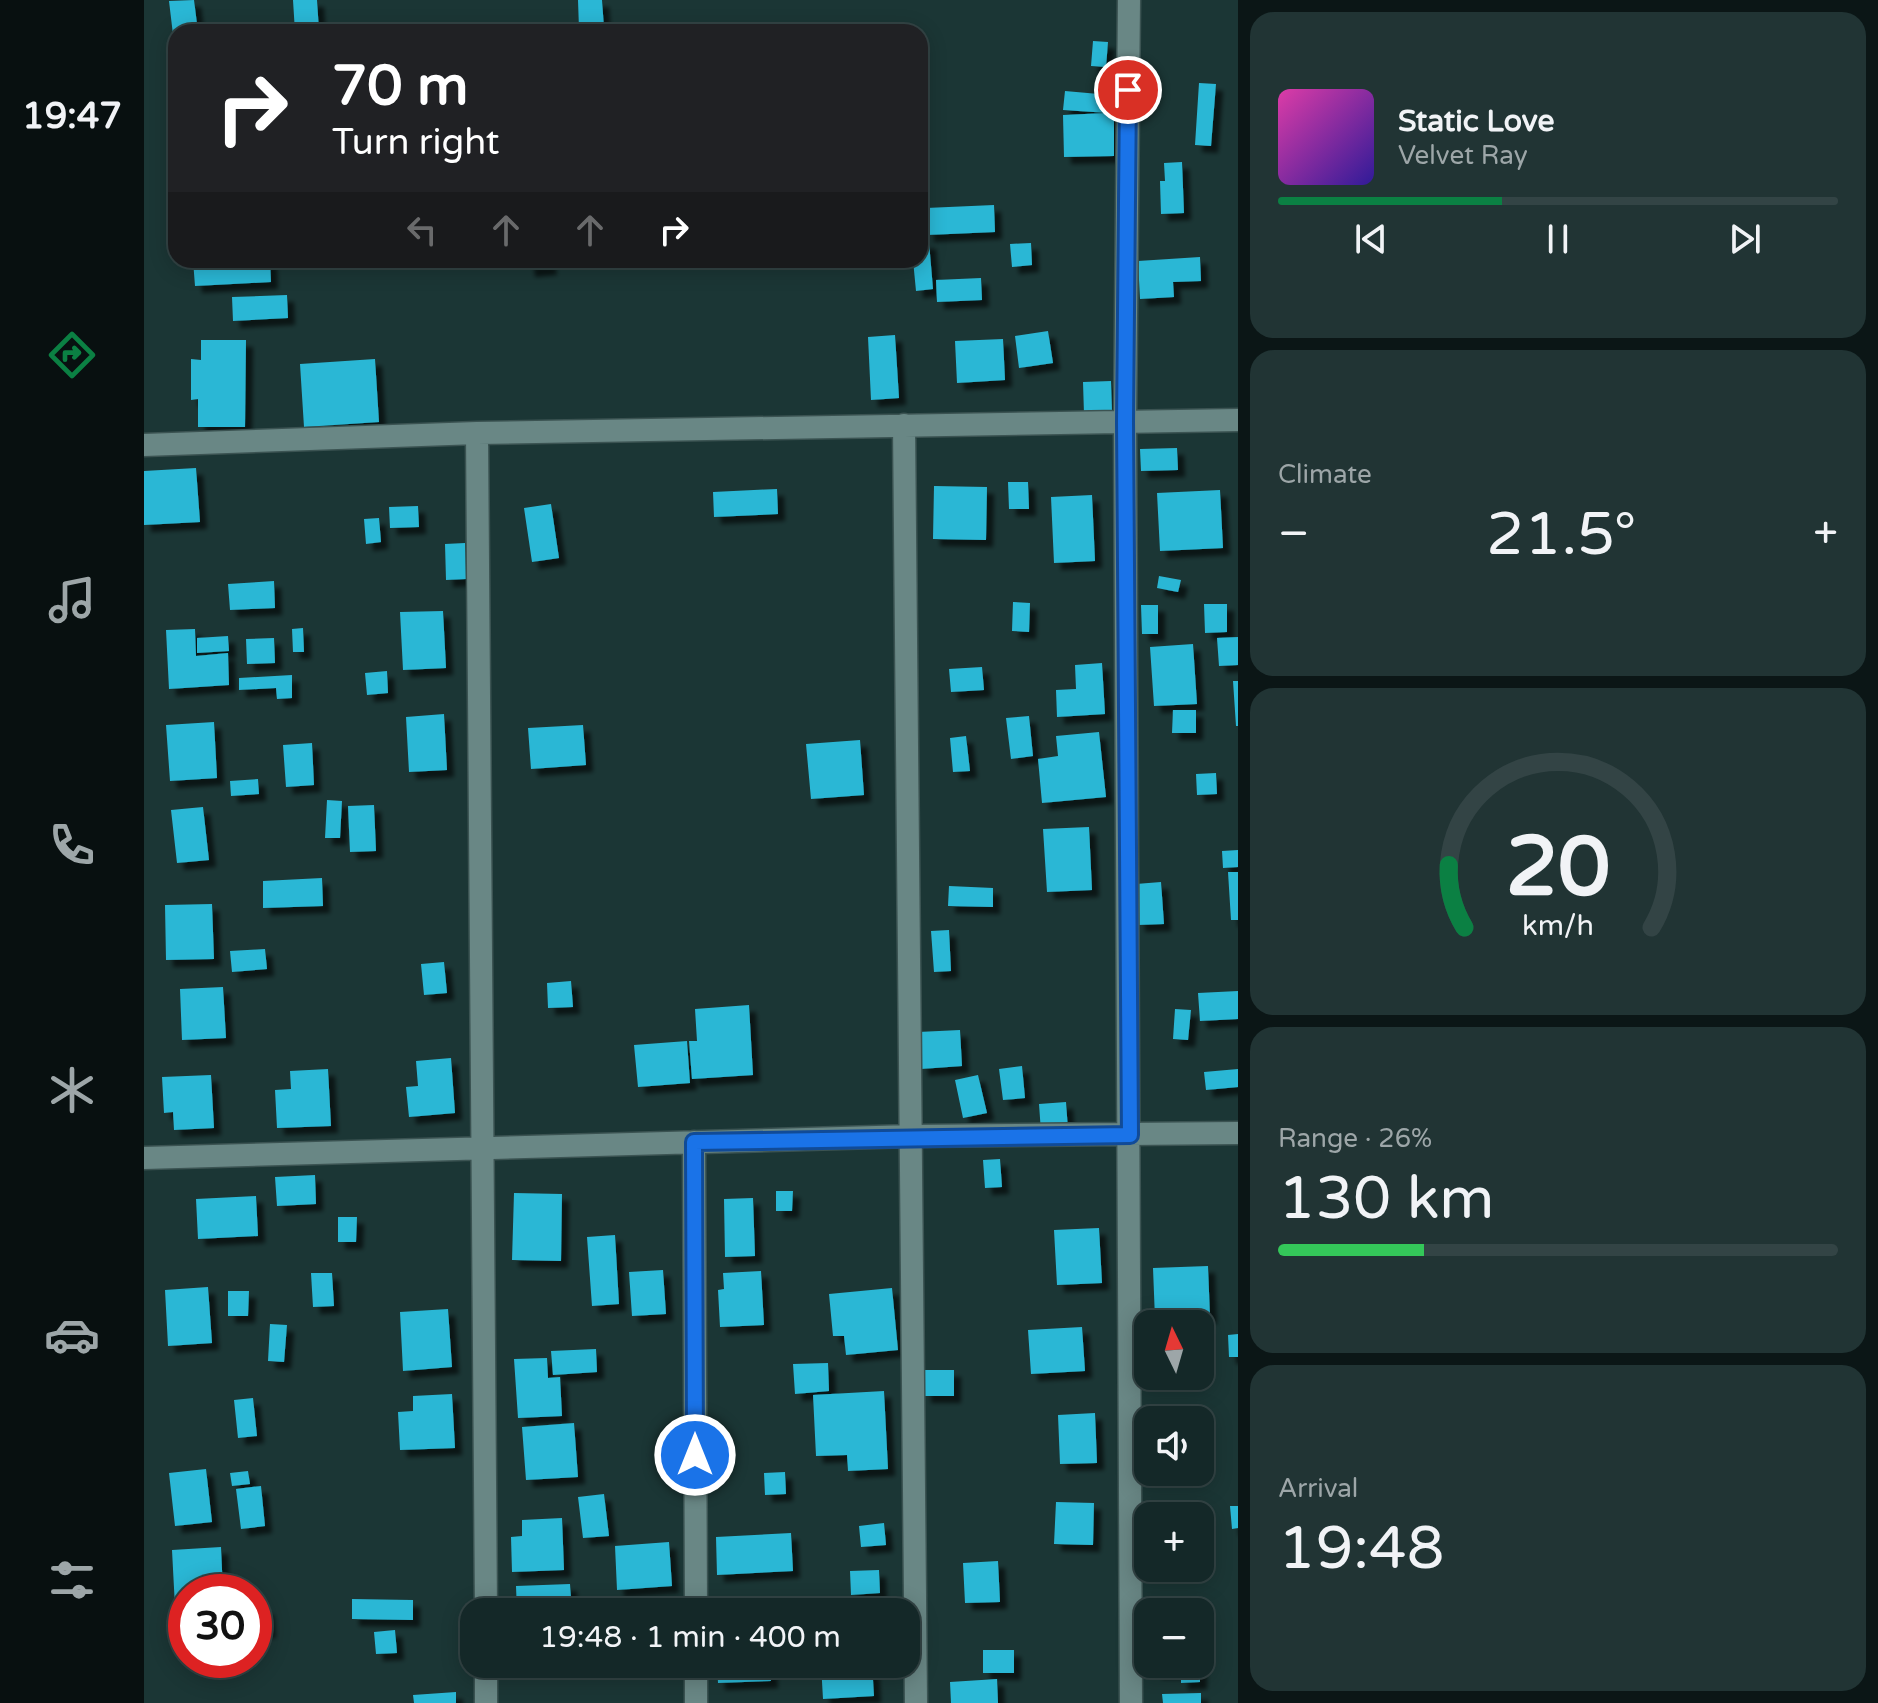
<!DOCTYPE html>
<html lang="en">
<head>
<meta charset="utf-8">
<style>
  body { margin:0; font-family:"Varela Round",sans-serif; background:#213434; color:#f1f3f6; height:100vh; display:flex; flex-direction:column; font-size:30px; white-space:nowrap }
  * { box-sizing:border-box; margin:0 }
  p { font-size:26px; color:#9da6a8 }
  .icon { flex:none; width:44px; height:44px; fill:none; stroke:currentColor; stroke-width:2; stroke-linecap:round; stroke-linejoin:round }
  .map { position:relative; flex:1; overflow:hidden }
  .panel { display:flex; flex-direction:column; gap:12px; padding:12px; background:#0b1616; width:640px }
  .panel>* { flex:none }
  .guide { position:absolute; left:24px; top:24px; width:760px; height:244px; border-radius:24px; box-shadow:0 4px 20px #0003,0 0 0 2px #334445; background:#202124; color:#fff; overflow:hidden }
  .needle { width:52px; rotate:355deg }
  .fabs { position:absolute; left:990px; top:1310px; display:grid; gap:16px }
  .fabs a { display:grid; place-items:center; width:80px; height:80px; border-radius:16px; background:#142828; box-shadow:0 4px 20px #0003,0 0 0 2px #334445; font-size:40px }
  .speed { position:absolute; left:24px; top:1574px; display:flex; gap:16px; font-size:40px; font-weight:700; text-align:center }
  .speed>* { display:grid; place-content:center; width:104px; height:104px; border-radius:50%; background:#142828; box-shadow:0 4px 20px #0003,0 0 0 2px #334445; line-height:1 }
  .speed .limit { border:12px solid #d22; background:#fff; color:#111 }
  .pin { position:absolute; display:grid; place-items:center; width:68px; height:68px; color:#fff; margin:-34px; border:4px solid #fff; border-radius:50%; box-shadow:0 2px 8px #0007 }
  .me { position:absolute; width:88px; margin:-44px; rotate:0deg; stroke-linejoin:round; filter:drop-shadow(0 0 6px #0008) }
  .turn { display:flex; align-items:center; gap:28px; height:168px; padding:0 32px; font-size:36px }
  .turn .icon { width:104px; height:104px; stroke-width:2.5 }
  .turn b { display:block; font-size:56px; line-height:68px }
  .lanes { display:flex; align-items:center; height:76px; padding:0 32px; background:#0003; justify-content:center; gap:40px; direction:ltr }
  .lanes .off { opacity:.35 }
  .big { font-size:60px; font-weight:600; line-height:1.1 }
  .panel .tile { flex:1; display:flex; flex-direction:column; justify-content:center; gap:12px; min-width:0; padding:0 28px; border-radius:24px; background:#213434 }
  .panel .dial { align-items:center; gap:0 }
  .dial svg { height:208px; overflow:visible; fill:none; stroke:#334445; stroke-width:7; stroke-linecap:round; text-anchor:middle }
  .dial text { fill:#f1f3f6; stroke:none }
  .song { display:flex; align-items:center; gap:24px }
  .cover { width:96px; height:96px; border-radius:12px; background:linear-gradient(135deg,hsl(320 70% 55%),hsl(250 70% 35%)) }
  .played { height:8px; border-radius:4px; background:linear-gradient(90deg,#0b8043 40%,#334445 40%) }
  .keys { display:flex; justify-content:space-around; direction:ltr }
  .heat { display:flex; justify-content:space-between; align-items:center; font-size:44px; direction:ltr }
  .charge { height:12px; border-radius:6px; background:linear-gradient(90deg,#34c759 26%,#334445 0) }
  .trip { position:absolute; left:316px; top:1598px; width:460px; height:80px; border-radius:24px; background:#142828; box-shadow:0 4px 20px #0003,0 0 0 2px #334445; font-weight:600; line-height:80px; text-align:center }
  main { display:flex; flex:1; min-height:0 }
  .menu { display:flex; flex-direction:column; width:144px; justify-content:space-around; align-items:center; background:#081010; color:#9da6a8 }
  .menu .icon { width:56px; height:56px }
  .menu .selected { color:#0b8043 }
  .menu b { font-size:36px; color:#f1f3f6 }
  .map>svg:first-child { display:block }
  .building { fill:#2bb7d5; filter:url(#shadow) }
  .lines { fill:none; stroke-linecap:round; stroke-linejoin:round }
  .minor-casing { stroke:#3b5352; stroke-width:25 }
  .minor { stroke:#698785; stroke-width:22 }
  .route-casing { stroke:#114b97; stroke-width:20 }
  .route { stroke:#1a73e8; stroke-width:14 }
</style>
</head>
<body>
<main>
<nav class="menu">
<b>19:47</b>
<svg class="icon selected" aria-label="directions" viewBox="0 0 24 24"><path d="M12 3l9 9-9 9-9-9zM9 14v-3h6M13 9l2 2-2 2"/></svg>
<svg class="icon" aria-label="music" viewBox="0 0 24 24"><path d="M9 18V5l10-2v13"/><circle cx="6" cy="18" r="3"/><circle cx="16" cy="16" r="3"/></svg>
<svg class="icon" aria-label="phone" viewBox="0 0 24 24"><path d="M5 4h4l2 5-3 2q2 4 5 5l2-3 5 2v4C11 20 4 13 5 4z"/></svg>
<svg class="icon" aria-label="climate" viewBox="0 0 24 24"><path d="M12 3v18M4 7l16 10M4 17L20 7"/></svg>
<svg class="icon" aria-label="car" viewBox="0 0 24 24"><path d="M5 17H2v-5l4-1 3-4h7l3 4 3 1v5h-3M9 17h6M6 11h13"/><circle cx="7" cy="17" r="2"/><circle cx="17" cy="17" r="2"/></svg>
<svg class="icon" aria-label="filters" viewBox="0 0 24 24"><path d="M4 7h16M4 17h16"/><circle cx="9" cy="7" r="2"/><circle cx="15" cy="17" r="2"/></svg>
</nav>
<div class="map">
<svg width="1094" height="1703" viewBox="0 0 1094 1703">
  <defs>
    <filter id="shadow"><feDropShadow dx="7" dy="7" stdDeviation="2" flood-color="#0009"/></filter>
  </defs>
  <rect width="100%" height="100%" fill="#1b3635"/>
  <path class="building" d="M 50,0 L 54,32 L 32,32 L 30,43 L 25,1 Z
    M 149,0 L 173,0 L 175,31 L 151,32 Z
    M 434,0 L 458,0 L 460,28 L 435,29 Z
    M 949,41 L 964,42 L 962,67 L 947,66 Z
    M 1055,83 L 1072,84 L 1067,146 L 1051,145 Z
    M 921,91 L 966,95 L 965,113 L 919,110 Z
    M 963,113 L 970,113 L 970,156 L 920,157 L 919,115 Z
    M 1038,162 L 1040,213 L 1017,214 L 1016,181 L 1021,181 L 1020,163 Z
    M 850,205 L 851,232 L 783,235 L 782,208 Z
    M 776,242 L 785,242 L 789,289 L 772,291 L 769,260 L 776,260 Z
    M 887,243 L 888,265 L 868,267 L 866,244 Z
    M 1056,257 L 1057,281 L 1029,282 L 1030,297 L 996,299 L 994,261 Z
    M 49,260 L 126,260 L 127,282 L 51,286 Z
    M 383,260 L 405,260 L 406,268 L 384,270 Z
    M 837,278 L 838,300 L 793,302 L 792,280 Z
    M 143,295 L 144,318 L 89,321 L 88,297 Z
    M 904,331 L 909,363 L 875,368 L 871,336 Z
    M 751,335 L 755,398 L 727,400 L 724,337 Z
    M 859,339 L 861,380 L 813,383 L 811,341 Z
    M 57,340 L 102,340 L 101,427 L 54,427 L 54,399 L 47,400 L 47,359 L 57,360 Z
    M 231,359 L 235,422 L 160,427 L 156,364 Z
    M 967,381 L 968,412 L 940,414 L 939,382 Z
    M 1033,448 L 1034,470 L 997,471 L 996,449 Z
    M 52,468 L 56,522 L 0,525 L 0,471 Z
    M 864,482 L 884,482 L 885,509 L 865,509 Z
    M 790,486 L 843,487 L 842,540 L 789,539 Z
    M 633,489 L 634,514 L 570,517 L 569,492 Z
    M 1076,490 L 1079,548 L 1016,551 L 1013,493 Z
    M 948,495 L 951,561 L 910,563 L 907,497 Z
    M 407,504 L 415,558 L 388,562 L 380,508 Z
    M 274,506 L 275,527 L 246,528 L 245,507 Z
    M 235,518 L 237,542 L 222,544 L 220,519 Z
    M 321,543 L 322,579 L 302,580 L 301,544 Z
    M 1015,576 L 1037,580 L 1034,592 L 1013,588 Z
    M 130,581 L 131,608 L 86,610 L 84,584 Z
    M 869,602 L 886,603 L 885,632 L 868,631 Z
    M 1060,604 L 1083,604 L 1083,632 L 1061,633 Z
    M 997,605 L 1014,605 L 1014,634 L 998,634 Z
    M 299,611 L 302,668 L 259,670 L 256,612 Z
    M 159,628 L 160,652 L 149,652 L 148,629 Z
    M 51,629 L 52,656 L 84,653 L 85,685 L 25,689 L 22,630 Z
    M 84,636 L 85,651 L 53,653 L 53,638 Z
    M 1094,637 L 1094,665 L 1075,666 L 1073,638 Z
    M 130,638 L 131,663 L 103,664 L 102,639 Z
    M 1049,644 L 1053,704 L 1010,706 L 1006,647 Z
    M 958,663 L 961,714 L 913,717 L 912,690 L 932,689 L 931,665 Z
    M 838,667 L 840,690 L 807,692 L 805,669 Z
    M 243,671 L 244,693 L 223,695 L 221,673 Z
    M 148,675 L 148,698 L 133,699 L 132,688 L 95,690 L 95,678 Z
    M 1089,681 L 1094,681 L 1094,726 L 1092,726 Z
    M 1029,710 L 1052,710 L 1052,733 L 1028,733 Z
    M 300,714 L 303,770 L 265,772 L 262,717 Z
    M 885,716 L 889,756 L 867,759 L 862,718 Z
    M 70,722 L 73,778 L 26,781 L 22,725 Z
    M 439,725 L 442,765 L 387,769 L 384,728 Z
    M 955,732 L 962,797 L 898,803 L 894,759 L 914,756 L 912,736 Z
    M 822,736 L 826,771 L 809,772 L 806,738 Z
    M 716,740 L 720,795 L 667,799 L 662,744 Z
    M 168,743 L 170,785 L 142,787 L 139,745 Z
    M 1072,773 L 1073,794 L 1053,795 L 1052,774 Z
    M 114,779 L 115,794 L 87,796 L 86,781 Z
    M 183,800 L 198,801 L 196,838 L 181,838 Z
    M 230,805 L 232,851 L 206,852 L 204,806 Z
    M 59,807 L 65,860 L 33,863 L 27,810 Z
    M 945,827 L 948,890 L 903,892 L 899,829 Z
    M 1094,850 L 1094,867 L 1079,868 L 1078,851 Z
    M 1084,872 L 1094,872 L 1094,920 L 1087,920 Z
    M 178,878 L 179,906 L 119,908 L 119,881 Z
    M 1017,882 L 1020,924 L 994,925 L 992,884 Z
    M 805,886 L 849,888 L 849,907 L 804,906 Z
    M 68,904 L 70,959 L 22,960 L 21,905 Z
    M 805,930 L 807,971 L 790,972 L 787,931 Z
    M 121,949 L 123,969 L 88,972 L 86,951 Z
    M 300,962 L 303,993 L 280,995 L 277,964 Z
    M 427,981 L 429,1007 L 404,1008 L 403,983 Z
    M 79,987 L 82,1038 L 38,1040 L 36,989 Z
    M 1094,991 L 1094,1019 L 1056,1021 L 1054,993 Z
    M 605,1005 L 609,1075 L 548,1079 L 545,1041 L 553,1041 L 551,1009 Z
    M 1031,1009 L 1047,1010 L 1044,1040 L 1029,1039 Z
    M 816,1030 L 818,1066 L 777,1069 L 774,1032 Z
    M 543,1041 L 546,1083 L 494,1087 L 490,1045 Z
    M 307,1058 L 311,1113 L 265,1117 L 262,1087 L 274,1086 L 272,1061 Z
    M 878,1066 L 881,1098 L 859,1100 L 855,1069 Z
    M 184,1069 L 187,1126 L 133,1128 L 131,1090 L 147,1089 L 146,1071 Z
    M 1094,1069 L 1094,1087 L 1062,1090 L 1060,1072 Z
    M 67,1075 L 70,1128 L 30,1130 L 29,1112 L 20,1113 L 18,1077 Z
    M 834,1075 L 843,1113 L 819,1118 L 811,1080 Z
    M 922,1102 L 924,1130 L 897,1132 L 895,1104 Z
    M 856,1159 L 858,1187 L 841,1188 L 839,1160 Z
    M 171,1175 L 172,1204 L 133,1206 L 131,1177 Z
    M 632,1191 L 649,1191 L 648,1211 L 632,1211 Z
    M 370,1193 L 418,1194 L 417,1261 L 368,1260 Z
    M 112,1196 L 114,1236 L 54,1239 L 52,1199 Z
    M 609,1198 L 611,1256 L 581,1257 L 580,1199 Z
    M 194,1217 L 213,1217 L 212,1242 L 194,1242 Z
    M 955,1228 L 958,1283 L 913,1285 L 910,1230 Z
    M 471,1235 L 475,1304 L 448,1306 L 443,1237 Z
    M 1064,1266 L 1066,1317 L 1011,1319 L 1009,1268 Z
    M 519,1270 L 522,1314 L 488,1316 L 485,1272 Z
    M 617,1271 L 620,1325 L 576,1327 L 574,1290 L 580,1289 L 579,1273 Z
    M 167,1273 L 188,1273 L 190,1306 L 169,1307 Z
    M 64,1287 L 68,1343 L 24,1346 L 21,1290 Z
    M 748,1288 L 754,1350 L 702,1355 L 700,1336 L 689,1336 L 685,1294 Z
    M 84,1291 L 105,1291 L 104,1316 L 84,1316 Z
    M 304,1309 L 308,1367 L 259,1371 L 256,1312 Z
    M 126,1324 L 143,1325 L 140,1362 L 124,1361 Z
    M 938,1327 L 941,1371 L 887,1374 L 884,1330 Z
    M 1094,1334 L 1094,1357 L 1085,1357 L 1084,1335 Z
    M 452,1349 L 453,1372 L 409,1375 L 407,1351 Z
    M 403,1358 L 404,1378 L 416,1377 L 418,1416 L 374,1418 L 370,1359 Z
    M 684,1363 L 685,1391 L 651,1394 L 649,1364 Z
    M 780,1370 L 810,1370 L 810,1396 L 780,1396 Z
    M 740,1391 L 744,1469 L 704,1471 L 703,1455 L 672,1456 L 669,1395 Z
    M 308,1394 L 311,1448 L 256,1450 L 254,1412 L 269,1411 L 269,1396 Z
    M 109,1398 L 113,1436 L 94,1438 L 90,1400 Z
    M 951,1413 L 953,1463 L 916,1464 L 914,1415 Z
    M 430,1423 L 434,1477 L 382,1480 L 378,1427 Z
    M 62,1469 L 68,1522 L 31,1526 L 25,1473 Z
    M 104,1471 L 106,1484 L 88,1486 L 86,1473 Z
    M 641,1472 L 642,1494 L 621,1495 L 620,1473 Z
    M 117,1486 L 121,1526 L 97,1529 L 92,1489 Z
    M 460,1494 L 465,1536 L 439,1538 L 434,1497 Z
    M 912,1502 L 950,1503 L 949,1545 L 910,1544 Z
    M 1086,1506 L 1094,1506 L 1094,1528 L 1088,1529 Z
    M 418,1518 L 420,1570 L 368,1572 L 367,1537 L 378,1536 L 378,1520 Z
    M 740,1523 L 742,1545 L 717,1547 L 715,1526 Z
    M 647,1533 L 649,1571 L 573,1575 L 572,1537 Z
    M 525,1542 L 528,1586 L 473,1590 L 471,1546 Z
    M 77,1547 L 79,1592 L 42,1592 L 42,1607 L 31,1607 L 28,1550 Z
    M 854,1561 L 856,1602 L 821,1603 L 819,1563 Z
    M 735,1570 L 736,1593 L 707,1595 L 706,1571 Z
    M 426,1584 L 428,1612 L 373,1612 L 372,1586 Z
    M 208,1599 L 269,1600 L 269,1620 L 208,1619 Z
    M 723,1602 L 724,1612 L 676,1612 L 676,1604 Z
    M 110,1608 L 123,1608 L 125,1631 L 110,1632 Z
    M 251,1630 L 253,1653 L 232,1654 L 230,1632 Z
    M 839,1650 L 870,1650 L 870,1673 L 839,1673 Z
    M 573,1664 L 626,1664 L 627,1681 L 574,1683 Z
    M 677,1664 L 728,1664 L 730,1696 L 679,1699 Z
    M 1011,1664 L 1056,1664 L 1056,1682 L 1037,1683 L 1037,1672 L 1011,1672 Z
    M 853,1679 L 854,1703 L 807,1703 L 806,1682 Z
    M 312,1692 L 312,1703 L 270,1703 L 269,1695 Z
    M 1057,1693 L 1057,1703 L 1019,1703 L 1018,1694 Z"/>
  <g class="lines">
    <defs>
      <path id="minor" d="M 985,0 L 981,422 L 987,1703
        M 760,425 L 772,1703
        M 333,433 L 342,1612
        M 0,445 L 333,433 L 1094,420
        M 550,1142 L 552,1612
        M 0,1158 L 767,1136 L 1094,1133
        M 342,1664 L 342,1703
        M 552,1664 L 552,1703"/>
    </defs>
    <use href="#minor" class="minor-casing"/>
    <use href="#minor" class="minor"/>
  </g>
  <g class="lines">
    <defs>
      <path id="route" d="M 551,1455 L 550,1142 L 986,1135 L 981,422 L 984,90"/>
    </defs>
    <use href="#route" class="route-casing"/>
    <use href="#route" class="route"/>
  </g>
</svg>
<div class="fabs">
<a><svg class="needle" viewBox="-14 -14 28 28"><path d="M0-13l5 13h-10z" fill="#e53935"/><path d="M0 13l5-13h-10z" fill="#9da6a8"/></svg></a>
<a><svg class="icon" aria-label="sound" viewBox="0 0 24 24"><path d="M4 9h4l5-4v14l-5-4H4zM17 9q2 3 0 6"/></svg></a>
<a>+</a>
<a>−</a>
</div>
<div class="speed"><div class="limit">30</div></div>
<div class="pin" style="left:984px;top:90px;background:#d93025"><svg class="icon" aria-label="arrive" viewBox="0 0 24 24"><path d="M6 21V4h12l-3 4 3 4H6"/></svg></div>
<svg class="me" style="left:551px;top:1455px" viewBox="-20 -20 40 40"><circle r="17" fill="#1a73e8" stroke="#fff" stroke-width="3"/><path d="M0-11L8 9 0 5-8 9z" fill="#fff"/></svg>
<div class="trip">19:48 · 1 min · 400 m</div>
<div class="guide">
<div class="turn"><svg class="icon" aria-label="right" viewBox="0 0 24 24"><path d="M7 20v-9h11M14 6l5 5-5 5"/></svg><div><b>70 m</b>Turn right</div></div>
<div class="lanes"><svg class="icon off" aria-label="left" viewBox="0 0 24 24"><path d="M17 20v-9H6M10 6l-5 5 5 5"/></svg><svg class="icon off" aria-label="ahead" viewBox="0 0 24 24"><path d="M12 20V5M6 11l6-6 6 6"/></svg><svg class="icon off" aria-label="ahead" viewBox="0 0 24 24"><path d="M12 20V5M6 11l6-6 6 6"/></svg><svg class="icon" aria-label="right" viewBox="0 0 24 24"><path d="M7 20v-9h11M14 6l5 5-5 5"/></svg></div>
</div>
</div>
<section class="panel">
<div class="tile">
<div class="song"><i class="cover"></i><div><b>Static Love</b><p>Velvet Ray</p></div></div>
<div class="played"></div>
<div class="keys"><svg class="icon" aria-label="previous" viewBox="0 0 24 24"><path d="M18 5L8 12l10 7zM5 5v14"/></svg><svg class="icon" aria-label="pause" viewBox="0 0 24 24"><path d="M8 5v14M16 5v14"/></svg><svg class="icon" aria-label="next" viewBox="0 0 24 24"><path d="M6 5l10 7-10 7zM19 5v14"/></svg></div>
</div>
<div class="tile"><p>Climate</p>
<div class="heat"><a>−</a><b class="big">21.5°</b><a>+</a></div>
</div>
<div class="tile dial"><svg viewBox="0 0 100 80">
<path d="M14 69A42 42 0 1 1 86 69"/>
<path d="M14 69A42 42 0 0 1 8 45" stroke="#0b8043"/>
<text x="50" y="56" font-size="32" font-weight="700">20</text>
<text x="50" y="72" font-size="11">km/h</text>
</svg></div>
<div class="tile"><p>Range · 26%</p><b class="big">130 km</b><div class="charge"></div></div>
<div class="tile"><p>Arrival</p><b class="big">19:48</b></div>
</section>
</main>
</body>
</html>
